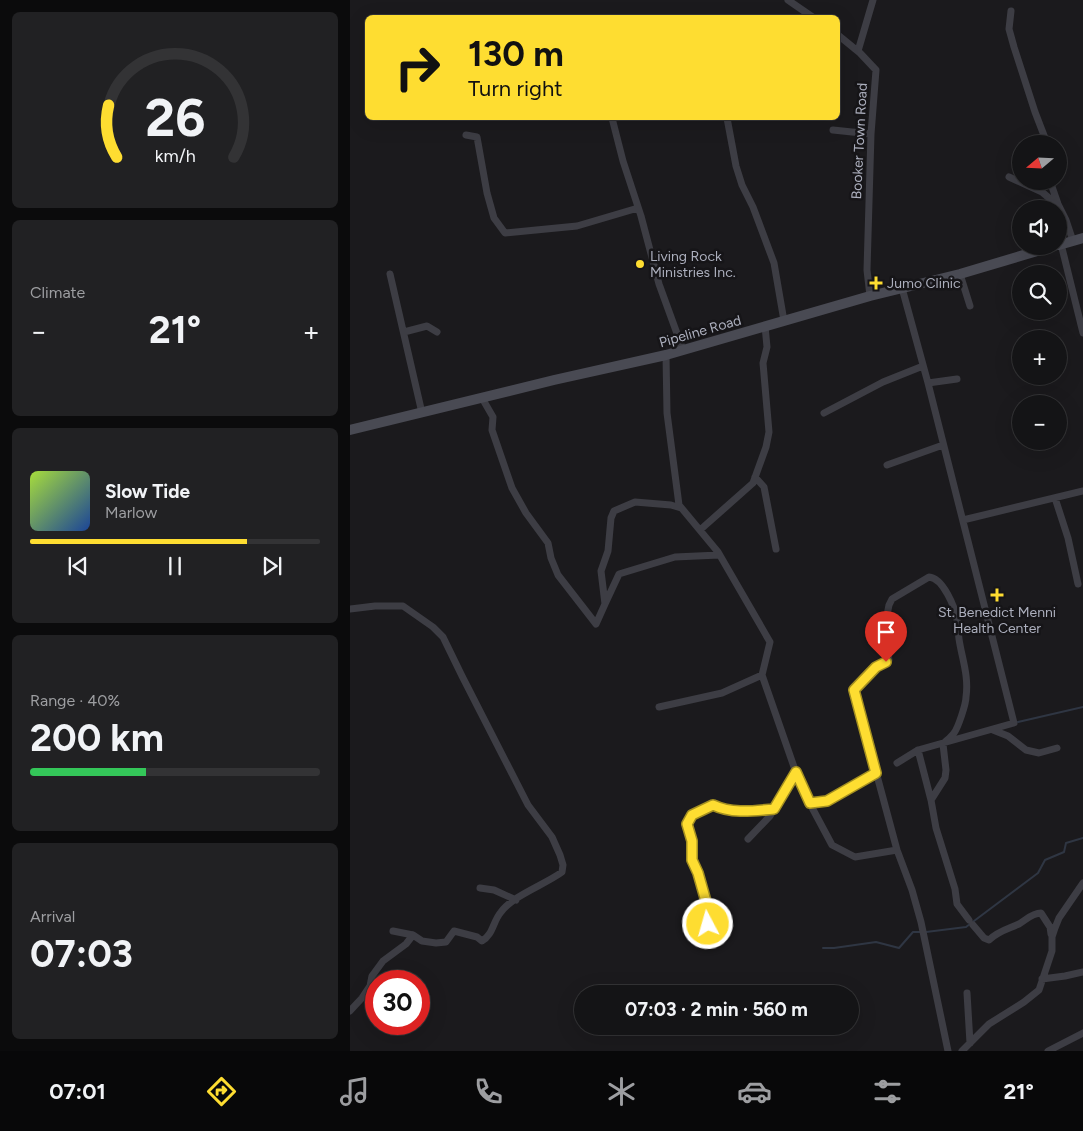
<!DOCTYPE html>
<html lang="en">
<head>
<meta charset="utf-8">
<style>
  body { margin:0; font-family:Figtree,sans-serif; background:#212123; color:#f1f3f6; height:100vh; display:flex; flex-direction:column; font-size:19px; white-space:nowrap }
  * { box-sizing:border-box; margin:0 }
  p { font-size:16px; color:#9d9ea1 }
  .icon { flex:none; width:28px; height:28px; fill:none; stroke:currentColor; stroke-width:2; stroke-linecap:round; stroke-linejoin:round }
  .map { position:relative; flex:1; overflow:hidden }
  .drawer { display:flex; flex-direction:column; gap:12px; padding:12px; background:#0b0b0c; width:350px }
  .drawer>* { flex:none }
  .top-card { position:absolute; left:15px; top:15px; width:475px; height:105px; border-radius:8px; box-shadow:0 5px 20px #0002,0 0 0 1px #333335; background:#fedd31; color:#111; overflow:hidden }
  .needle { width:32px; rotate:251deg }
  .fabs { position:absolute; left:662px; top:135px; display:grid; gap:10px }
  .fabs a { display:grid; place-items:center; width:55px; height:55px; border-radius:50%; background:#141416; box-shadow:0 5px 20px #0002,0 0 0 1px #333335; font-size:25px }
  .speed { position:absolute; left:15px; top:970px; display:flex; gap:10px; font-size:25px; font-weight:700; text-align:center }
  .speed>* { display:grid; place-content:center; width:65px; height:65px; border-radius:50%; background:#141416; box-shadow:0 5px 20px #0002,0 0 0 1px #333335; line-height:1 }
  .speed .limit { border:8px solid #d22; background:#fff; color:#111 }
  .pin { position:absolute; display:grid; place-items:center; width:42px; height:42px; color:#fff; margin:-51px -21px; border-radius:50% 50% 50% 0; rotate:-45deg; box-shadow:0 0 5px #0007 }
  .pin .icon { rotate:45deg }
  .me { position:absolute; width:55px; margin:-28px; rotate:354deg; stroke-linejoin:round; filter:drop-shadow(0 0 4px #0008) }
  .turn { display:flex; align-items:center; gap:18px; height:105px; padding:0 20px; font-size:22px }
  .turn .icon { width:65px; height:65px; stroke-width:2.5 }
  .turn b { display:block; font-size:35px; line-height:42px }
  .big { font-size:38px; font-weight:700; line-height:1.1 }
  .drawer .widget { flex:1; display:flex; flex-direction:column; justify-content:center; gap:8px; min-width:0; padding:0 18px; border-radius:8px; background:#212123 }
  .drawer .dial { align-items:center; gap:0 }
  .dial svg { height:130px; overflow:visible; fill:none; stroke:#333335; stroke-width:7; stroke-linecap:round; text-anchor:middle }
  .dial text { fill:#f1f3f6; stroke:none }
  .song { display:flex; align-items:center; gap:15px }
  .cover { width:60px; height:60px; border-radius:8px; background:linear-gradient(135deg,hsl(80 70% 55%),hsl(220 70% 35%)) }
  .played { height:5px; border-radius:2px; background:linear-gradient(90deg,#fedd31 75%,#333335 75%) }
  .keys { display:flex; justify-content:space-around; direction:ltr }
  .heat { display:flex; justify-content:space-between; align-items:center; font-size:28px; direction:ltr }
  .charge { height:8px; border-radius:4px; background:linear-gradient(90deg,#34c759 40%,#333335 0) }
  .trip { position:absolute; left:224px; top:985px; width:285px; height:50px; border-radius:25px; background:#141416; box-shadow:0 5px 20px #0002,0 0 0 1px #333335; font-weight:700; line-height:50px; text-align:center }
  .dock { display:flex; height:80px; justify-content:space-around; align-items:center; background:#080809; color:#9d9ea1 }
  .dock .icon { width:35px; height:35px }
  .dock .selected { color:#fedd31 }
  .dock b { font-size:22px; color:#f1f3f6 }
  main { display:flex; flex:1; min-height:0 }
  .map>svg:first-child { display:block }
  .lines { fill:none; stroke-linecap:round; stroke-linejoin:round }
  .stream { stroke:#2f3643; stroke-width:2 }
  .street { stroke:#3d3d44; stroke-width:7 }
  .secondary { stroke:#494a53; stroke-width:10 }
  .route-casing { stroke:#a59020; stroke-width:12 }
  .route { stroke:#fedd31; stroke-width:9 }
  .poi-dot { fill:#fedd31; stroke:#161518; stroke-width:2 }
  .labels { text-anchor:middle; stroke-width:5; stroke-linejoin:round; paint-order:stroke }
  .street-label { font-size:14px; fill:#acafbd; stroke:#161518 }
  .poi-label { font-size:14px; fill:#acafbd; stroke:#161518; text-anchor:start }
</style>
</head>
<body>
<main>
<section class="drawer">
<div class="widget dial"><svg viewBox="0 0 100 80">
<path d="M14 69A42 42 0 1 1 86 69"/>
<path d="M14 69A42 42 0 0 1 9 37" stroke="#fedd31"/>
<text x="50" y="56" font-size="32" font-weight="700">26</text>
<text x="50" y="72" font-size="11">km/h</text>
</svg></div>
<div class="widget"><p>Climate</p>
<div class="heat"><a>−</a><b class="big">21°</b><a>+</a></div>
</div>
<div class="widget">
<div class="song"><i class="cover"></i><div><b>Slow Tide</b><p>Marlow</p></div></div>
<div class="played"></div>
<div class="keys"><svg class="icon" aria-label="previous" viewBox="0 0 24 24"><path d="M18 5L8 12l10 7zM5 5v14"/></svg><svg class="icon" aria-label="pause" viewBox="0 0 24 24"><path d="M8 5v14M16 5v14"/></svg><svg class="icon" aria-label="next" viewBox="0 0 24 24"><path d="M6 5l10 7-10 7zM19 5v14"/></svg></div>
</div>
<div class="widget"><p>Range · 40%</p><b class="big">200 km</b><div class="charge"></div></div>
<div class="widget"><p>Arrival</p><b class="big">07:03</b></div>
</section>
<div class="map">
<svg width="733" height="1051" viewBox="0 0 733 1051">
  <rect width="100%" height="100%" fill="#1b1a1d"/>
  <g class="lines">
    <path class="stream" d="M 668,722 L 733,707
      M 576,932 L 616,927 L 688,873 L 695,860 L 714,852 L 716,843 L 733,838
      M 473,948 L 484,948 L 526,942 L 549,948 L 563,932 L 571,932"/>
    <path class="street" d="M 438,0 L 464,18
      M 661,11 L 659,29 L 664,47 L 685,112 L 695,138 L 696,144
      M 488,35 L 510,53 L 526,70 L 521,134 L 517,270 L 520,296
      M 508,51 L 523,0
      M 262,118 L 273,161 L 291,216 L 309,284 L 333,350
      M 377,118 L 386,166 L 392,185 L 403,207 L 424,263 L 434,321
      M 483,130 L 521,134
      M 116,135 L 127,137 L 137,193 L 144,218 L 155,233 L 227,226 L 288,208
      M 659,177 L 692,192 L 706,204
      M 700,181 L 708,204 L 716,220 L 723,241
      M 711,244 L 733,333
      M 40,274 L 72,413
      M 610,274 L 620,306
      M 54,332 L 77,326 L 87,332
      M 316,355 L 317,413 L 329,505 L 368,552 L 420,642 L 412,675 L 451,787 L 482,845 L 505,857 L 547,850
      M 578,383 L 607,379
      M 132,398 L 143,417 L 142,430 L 162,488 L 176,513 L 198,543 L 201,558 L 208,575 L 246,624 L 255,604 L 251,571 L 258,551 L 261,518 L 264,511 L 285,502 L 321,505 L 331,508
      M 474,413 L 533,382 L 573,366
      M 537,465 L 593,445
      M 405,477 L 414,487 L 426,549
      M 705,498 L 718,538 L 728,584
      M 613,520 L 733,491
      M 350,530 L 403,483 L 416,447 L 419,432 L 413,363 L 417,347 L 415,326
      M 255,604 L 269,574 L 325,557 L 369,555
      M 0,609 L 25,606 L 53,606 L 83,627 L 93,637 L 112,676 L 178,805 L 202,837 L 210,855 L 213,865 L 212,872 C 196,884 162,896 151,912 C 143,921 143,935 132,941 L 127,937 L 104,931 L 96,942 L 86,943 L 72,941 L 63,935 L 43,931
      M 309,707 L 372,693 L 412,675
      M 643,730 L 658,736 L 676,750 L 689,753 L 707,748
      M 568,750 L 581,800
      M 547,763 L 568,750 L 664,723 L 578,383 L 552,288
      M 460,803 L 477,801 L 525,773
      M 398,839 L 420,816 L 446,772
      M 130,888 L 144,890 L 166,900
      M 623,925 L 634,938 L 639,940 C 648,931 658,929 669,924 C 676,920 682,913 691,913 L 700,927 L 701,934
      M 357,936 L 359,912 L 348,873 L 342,860 L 341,841 L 337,824 L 342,815 L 363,805 L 375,810 L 424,809
      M 692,979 L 715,976 L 733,972
      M 617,993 L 620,1043
      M 0,1011 L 12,998 L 20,986 L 22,976 L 33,961 L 56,944 L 63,935
      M 598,1051 L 571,922 L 562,890 L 547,850 L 504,690 L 526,667 L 539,660 L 534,630 L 539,605 L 542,599 L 579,577 C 593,578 605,607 607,620 C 609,626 608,633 609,639 C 612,659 619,676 616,697 C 616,704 608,728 604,733 C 601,737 597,740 593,744 L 596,770 L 595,778 L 581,800 L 586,828 L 605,889 L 607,904 L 619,920
      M 612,1051 L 639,1024 L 674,1002 L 689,990 L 702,951 L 702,937 L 705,928 L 709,918 L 733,883
      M 698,1051 L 733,1033"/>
    <path class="secondary" d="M 709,245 L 733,238
      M 0,430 L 204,380 L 316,355 L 520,296 L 610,274 L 704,246"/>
  </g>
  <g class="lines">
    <defs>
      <path id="route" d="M 358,924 L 359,912 L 348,873 L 342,860 L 342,841 L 337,824 L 342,815 L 363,805 C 382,814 403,811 424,809 L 446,772 L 460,803 L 477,801 L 526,773 L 504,690 L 526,667 L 536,662"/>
    </defs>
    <use href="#route" class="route-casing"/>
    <use href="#route" class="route"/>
  </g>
  <g class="poi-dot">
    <circle cx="290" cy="264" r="5"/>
    <path d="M523.5 275.5h5v5h5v5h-5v5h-5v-5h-5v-5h5z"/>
    <path d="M644.5 587.5h5v5h5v5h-5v5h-5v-5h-5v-5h5z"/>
  </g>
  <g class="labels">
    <g class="street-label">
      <text transform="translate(509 141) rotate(-87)" y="5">Booker Town Road</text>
      <text transform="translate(350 331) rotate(-16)" y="5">Pipeline Road</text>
    </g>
    <g class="poi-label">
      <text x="300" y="261">Living Rock<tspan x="300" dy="16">Ministries Inc.</tspan></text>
      <text x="537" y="288">Jumo Clinic</text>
      <text x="647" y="617" text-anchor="middle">St. Benedict Menni<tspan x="647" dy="16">Health Center</tspan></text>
    </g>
  </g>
</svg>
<div class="fabs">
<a><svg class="needle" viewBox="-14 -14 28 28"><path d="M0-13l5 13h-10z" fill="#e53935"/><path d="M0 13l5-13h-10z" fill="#9d9ea1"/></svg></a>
<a><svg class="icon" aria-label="sound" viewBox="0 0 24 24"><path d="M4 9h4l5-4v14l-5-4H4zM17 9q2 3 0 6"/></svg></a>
<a><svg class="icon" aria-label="search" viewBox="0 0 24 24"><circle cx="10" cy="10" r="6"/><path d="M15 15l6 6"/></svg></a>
<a>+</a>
<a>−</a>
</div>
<div class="speed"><div class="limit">30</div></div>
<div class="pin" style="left:536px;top:662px;background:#d93025"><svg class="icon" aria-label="arrive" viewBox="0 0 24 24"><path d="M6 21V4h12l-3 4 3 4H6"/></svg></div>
<svg class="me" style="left:358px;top:924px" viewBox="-20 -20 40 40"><circle r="17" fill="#fedd31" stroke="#fff" stroke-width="3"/><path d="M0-11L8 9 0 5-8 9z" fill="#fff"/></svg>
<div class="trip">07:03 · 2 min · 560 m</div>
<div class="top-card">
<div class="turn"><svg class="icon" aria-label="right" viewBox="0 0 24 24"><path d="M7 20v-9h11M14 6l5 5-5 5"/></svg><div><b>130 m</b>Turn right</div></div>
</div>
</div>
</main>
<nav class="dock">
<b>07:01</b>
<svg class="icon selected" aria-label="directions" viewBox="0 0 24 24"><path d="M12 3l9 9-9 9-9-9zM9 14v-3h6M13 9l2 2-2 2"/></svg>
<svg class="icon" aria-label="music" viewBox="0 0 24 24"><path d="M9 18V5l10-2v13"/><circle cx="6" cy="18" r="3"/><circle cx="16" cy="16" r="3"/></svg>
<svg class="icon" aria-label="phone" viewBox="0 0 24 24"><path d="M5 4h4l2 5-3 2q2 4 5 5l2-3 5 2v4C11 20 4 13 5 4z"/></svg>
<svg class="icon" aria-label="climate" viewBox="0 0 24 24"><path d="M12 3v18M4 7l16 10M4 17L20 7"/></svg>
<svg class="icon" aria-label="car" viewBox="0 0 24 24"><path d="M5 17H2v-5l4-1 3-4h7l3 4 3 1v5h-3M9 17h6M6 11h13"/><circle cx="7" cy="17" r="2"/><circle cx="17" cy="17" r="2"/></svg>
<svg class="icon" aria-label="filters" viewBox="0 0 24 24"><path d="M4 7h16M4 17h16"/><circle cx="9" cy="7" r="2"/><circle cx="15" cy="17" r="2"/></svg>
<b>21°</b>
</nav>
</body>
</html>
